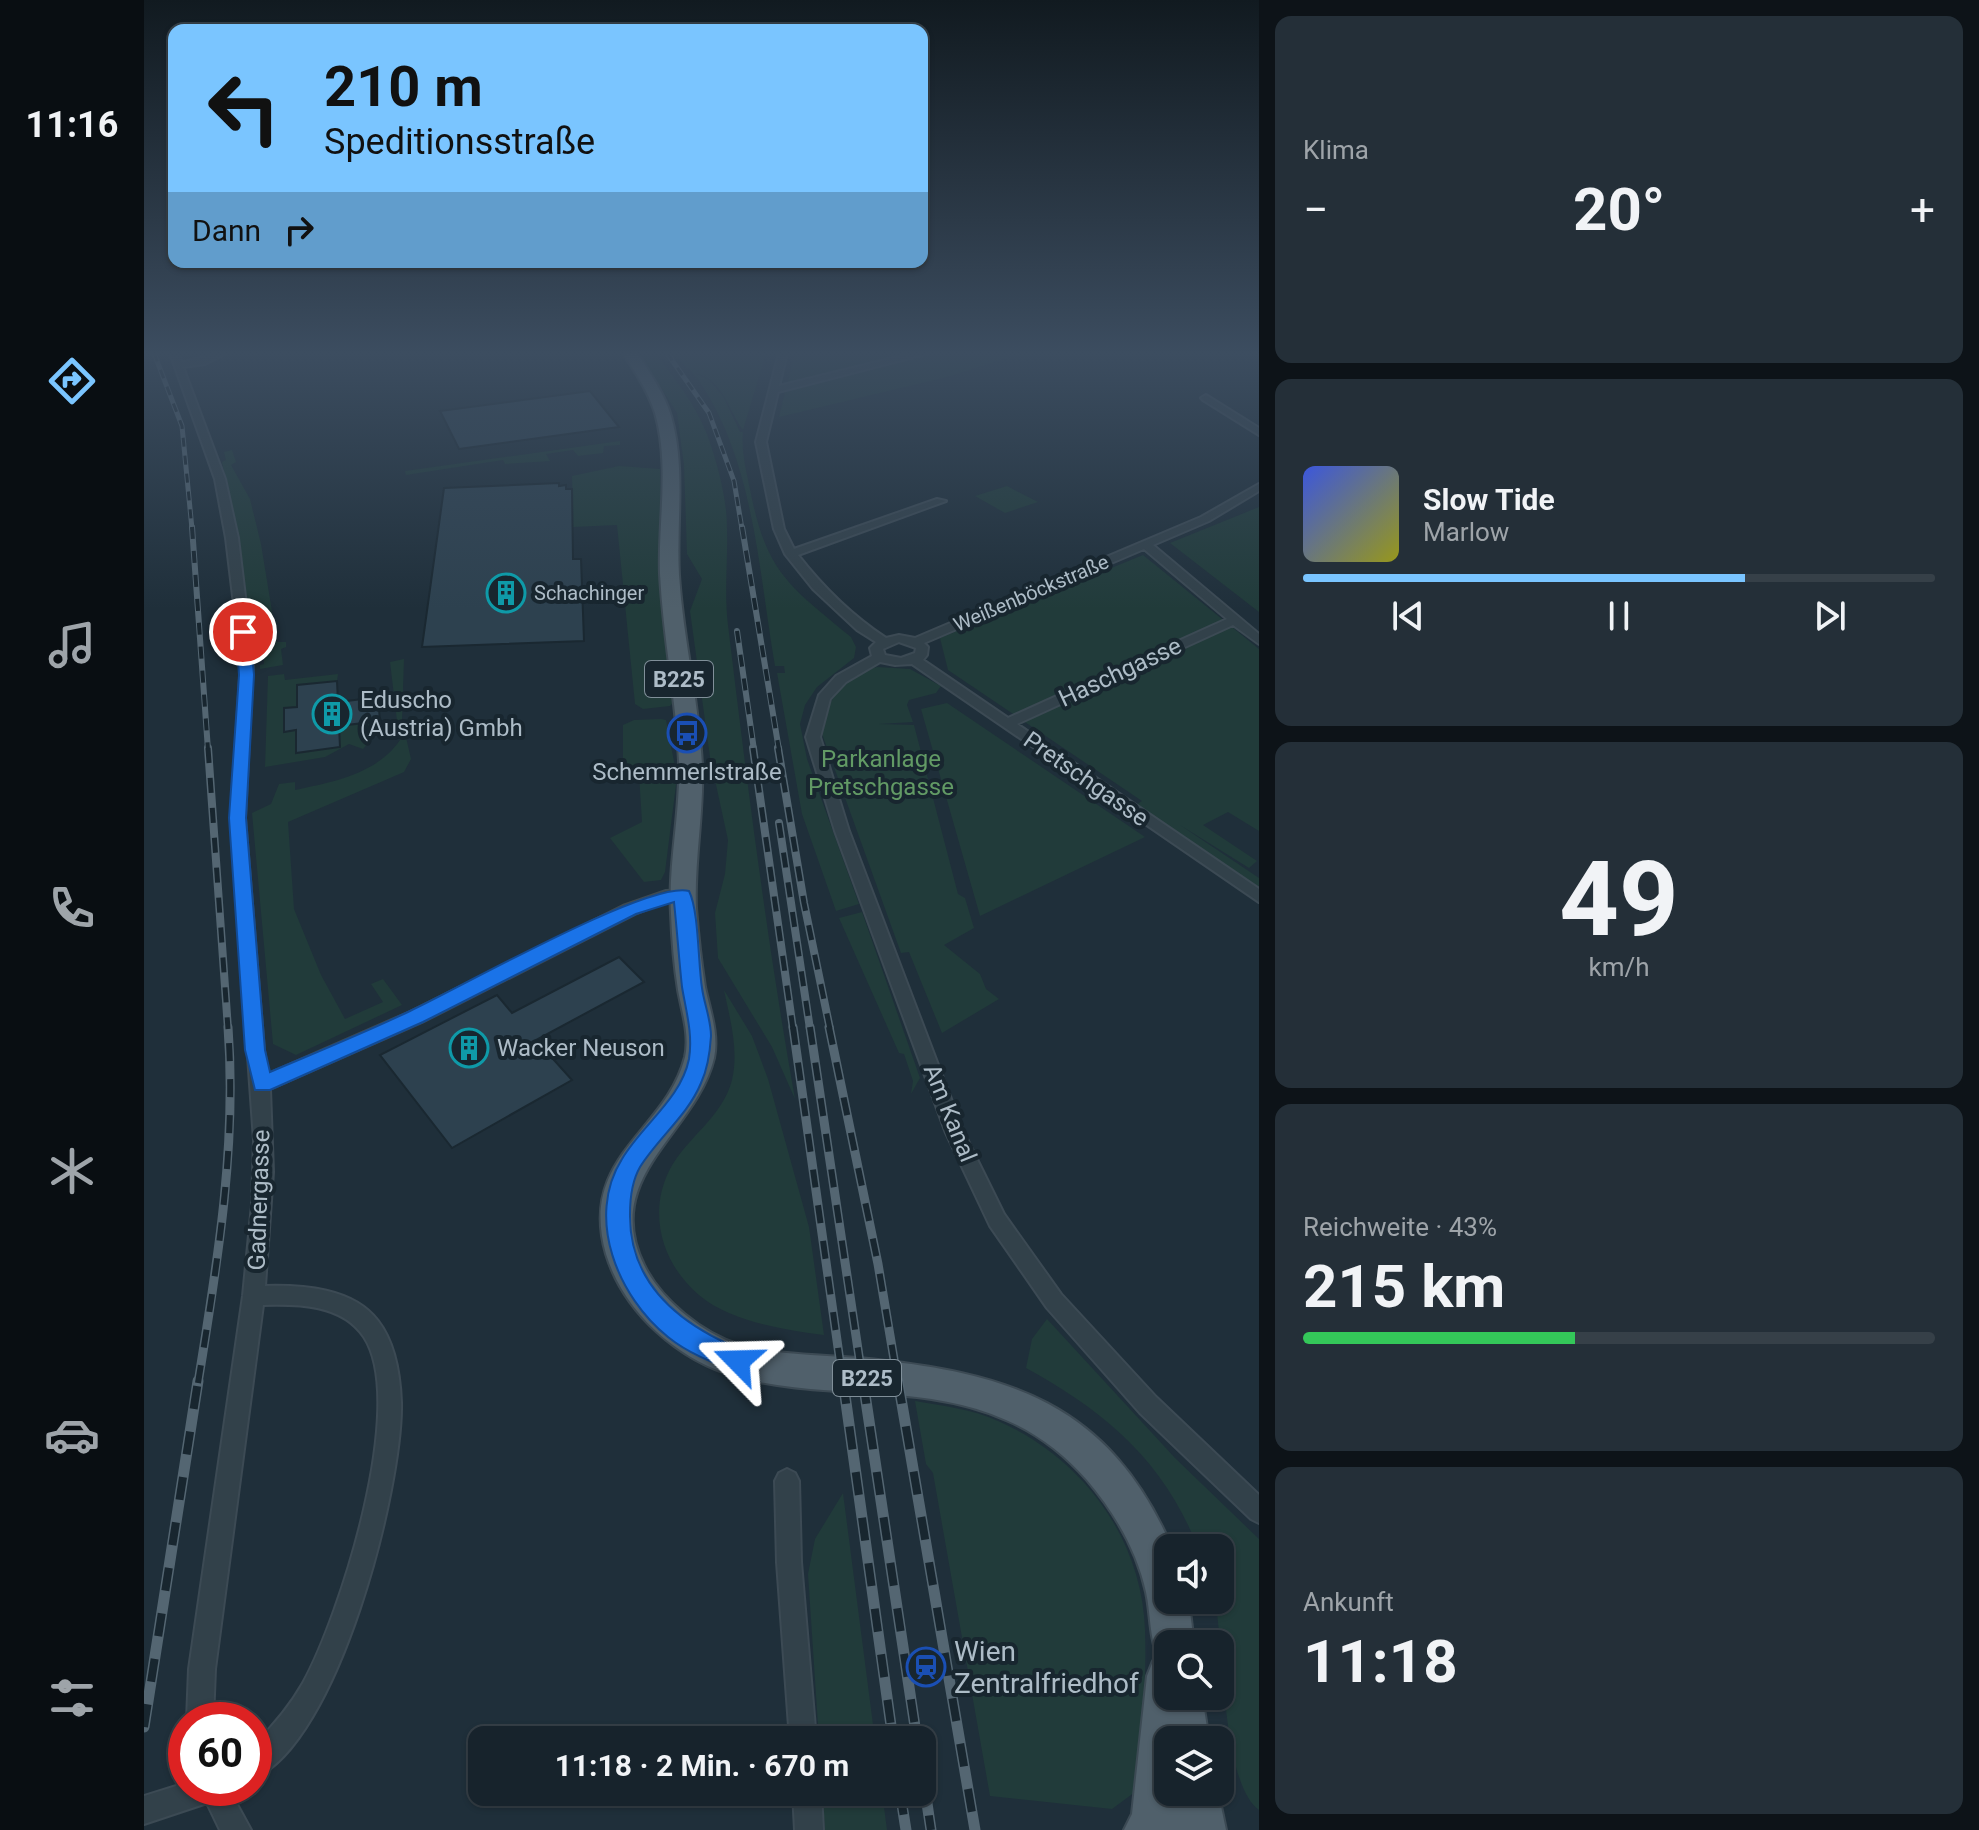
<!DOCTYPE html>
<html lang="de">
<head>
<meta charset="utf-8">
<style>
  body { margin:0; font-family:Roboto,sans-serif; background:#242f38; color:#f1f3f6; height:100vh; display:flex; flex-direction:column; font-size:30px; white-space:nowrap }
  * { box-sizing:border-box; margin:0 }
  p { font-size:26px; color:#9ea4a9 }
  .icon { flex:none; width:44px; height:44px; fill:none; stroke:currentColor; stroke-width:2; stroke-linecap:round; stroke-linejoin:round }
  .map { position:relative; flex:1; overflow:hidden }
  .drawer { display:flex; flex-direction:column; gap:16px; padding:16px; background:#0d1318; width:720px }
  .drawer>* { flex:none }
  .hud { position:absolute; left:24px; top:24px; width:760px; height:244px; border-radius:16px; box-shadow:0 2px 6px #0004,0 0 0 2px #364048; background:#7ac5ff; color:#111; overflow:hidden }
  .fabs { position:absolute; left:1010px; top:1534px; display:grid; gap:16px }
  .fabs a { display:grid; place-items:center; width:80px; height:80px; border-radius:16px; background:#17232c; box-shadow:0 2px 6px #0004,0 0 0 2px #364048; font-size:40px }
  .speed { position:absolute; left:24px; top:1702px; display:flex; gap:16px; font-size:40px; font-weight:700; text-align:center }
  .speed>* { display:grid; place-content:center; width:104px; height:104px; border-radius:50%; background:#17232c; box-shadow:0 2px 6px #0004,0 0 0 2px #364048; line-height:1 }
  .speed .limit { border:12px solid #d22; background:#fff; color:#111 }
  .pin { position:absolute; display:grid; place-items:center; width:68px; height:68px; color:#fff; margin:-34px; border:4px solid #fff; border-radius:50%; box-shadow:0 2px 8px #0007 }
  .me { position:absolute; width:88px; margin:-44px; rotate:292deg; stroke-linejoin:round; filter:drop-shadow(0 0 6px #0008) }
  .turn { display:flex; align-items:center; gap:28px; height:168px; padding:0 24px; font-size:36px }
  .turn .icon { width:104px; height:104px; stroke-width:2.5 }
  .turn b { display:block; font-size:56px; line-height:68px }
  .then { display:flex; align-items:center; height:76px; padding:0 24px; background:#0003; gap:16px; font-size:30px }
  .big { font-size:60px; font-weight:700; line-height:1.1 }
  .drawer .tile { flex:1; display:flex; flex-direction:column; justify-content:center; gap:12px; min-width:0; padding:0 28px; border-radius:16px; background:#242f38 }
  .drawer .dial { align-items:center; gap:0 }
  .dial b { font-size:104px; line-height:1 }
  .song { display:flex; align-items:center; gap:24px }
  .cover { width:96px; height:96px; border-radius:12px; background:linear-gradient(135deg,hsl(230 70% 55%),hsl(60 70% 35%)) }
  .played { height:8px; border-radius:4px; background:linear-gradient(90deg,#7ac5ff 70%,#364048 70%) }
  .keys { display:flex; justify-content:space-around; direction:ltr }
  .heat { display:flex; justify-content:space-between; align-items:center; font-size:44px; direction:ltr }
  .charge { height:12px; border-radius:6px; background:linear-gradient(90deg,#34c759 43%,#364048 0) }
  .trip { position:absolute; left:324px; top:1726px; width:468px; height:80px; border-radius:16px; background:#17232c; box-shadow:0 2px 6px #0004,0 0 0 2px #364048; font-weight:700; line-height:80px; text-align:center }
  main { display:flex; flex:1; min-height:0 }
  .menu { display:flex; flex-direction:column; width:144px; justify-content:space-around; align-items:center; background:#090e12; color:#9ea4a9 }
  .menu .icon { width:56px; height:56px }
  .menu .on { color:#7ac5ff }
  .menu b { font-size:36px; color:#f1f3f6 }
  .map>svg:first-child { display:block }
  .green { fill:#213b3a }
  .building { fill:#2d414f; stroke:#1a2831; stroke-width:2 }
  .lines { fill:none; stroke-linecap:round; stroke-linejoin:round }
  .street-casing { stroke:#3c4a54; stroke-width:4 }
  .primary-casing { stroke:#3c4a54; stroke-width:4 }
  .street { fill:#32414a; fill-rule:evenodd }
  .primary { fill:#50606b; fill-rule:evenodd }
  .rail-far4-casing { stroke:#546672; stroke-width:5 }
  .rail-far3-casing { stroke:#546672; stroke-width:6 }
  .rail-far2-casing { stroke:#546672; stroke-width:8 }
  .rail-far1-casing { stroke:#546672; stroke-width:9 }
  .rail-casing { stroke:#546672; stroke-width:11 }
  .rail-far4 { stroke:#18262f; stroke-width:3; stroke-dasharray:9; stroke-linecap:butt }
  .rail-far3 { stroke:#18262f; stroke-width:4; stroke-dasharray:12; stroke-linecap:butt }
  .rail-far2 { stroke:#18262f; stroke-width:5; stroke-dasharray:15; stroke-linecap:butt }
  .rail-far1 { stroke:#18262f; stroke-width:6; stroke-dasharray:18; stroke-linecap:butt }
  .rail { stroke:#18262f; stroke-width:8; stroke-dasharray:23; stroke-linecap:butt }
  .route { fill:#1a73e8; stroke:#114b97; stroke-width:2 }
  .labels { text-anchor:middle; stroke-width:8; stroke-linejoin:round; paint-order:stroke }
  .far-poi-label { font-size:20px; fill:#adbcc7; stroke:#18262f; text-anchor:start }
  .far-street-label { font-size:20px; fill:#adbcc7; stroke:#18262f }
  .shield { fill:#18262f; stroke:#808f99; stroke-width:2 }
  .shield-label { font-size:22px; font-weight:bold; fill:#adbcc7 }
  .street-label { font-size:24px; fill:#adbcc7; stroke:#18262f }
  .poi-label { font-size:24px; fill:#adbcc7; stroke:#18262f; text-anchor:start }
  .park-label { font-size:24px; fill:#629a65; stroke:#18262f }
  .near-poi-label { font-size:28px; fill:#adbcc7; stroke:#18262f; text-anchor:start }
</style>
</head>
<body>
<main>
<nav class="menu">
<b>11:16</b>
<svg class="icon on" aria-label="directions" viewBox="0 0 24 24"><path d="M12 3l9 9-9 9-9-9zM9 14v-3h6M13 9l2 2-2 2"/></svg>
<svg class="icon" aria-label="music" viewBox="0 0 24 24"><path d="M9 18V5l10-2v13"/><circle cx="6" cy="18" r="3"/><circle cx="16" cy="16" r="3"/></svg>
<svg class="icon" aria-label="phone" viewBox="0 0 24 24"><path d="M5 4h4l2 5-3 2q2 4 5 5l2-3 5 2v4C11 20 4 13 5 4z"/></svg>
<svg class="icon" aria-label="climate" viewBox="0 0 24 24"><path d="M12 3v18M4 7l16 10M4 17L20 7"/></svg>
<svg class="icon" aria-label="car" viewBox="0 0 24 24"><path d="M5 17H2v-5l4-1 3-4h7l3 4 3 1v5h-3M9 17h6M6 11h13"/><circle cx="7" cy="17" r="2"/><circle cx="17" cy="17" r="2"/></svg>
<svg class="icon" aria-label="filters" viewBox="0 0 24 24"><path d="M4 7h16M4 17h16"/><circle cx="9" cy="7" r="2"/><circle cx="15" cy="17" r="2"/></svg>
</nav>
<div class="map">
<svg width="1115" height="1830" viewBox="0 0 1115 1830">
  <rect width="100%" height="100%" fill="#1f2f3a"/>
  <path class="green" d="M 495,353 L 510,353 C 531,378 551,404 563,434 C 573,462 583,498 583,528 C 584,561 580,592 584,625 C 603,783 623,942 651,1099 L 628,1047 L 574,958 L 571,913 L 581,874 L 584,840 L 566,757 L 546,611 L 558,579 L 543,554 L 540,465 L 533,413 Z
    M 529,353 L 622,353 L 599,430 C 584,410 579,379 551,373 L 565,380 L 579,396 L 596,432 L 599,432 C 597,453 603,474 607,494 C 623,574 647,587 707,637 L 712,647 L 710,658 L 673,687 L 661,705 L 656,724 L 663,759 L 715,904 L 692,911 L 658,814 L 633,673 L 641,673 L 640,666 L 631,666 C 614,568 610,455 550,374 C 545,368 535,361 529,353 Z
    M 651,353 L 879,353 L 803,377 L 635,417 Z
    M 476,441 L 476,445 L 460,446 L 459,453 L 434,456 L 429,450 L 402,454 L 406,461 L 361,464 L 359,460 L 262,475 L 261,471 Z
    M 88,450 L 92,462 L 87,465 L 106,499 L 117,544 L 133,642 L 142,642 L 142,647 L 137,649 L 139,665 L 116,669 L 116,665 L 120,664 L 120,657 L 109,659 L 96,546 L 78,462 L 82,460 L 80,452 Z
    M 475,466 L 516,469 L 520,588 L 530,702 L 526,706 L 499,709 L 491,704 L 473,525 L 429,527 L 428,476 Z
    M 863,486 L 894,502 L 861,513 L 831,496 Z
    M 1115,507 L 1115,612 L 1026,543 Z
    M 999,555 L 1115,649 L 1115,831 L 1084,812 L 1059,825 L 1113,861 L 1105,868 L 1036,825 L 1115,878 L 1115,887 L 992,805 L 998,801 L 804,670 L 796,638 Z
    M 260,659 L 258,720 L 267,759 L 260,772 L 144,822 L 150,909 L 177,975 L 201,1019 L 239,1002 L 227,984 L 239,979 L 258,1005 L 152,1055 L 129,1044 L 108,813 L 127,804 L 135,784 L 151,782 L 151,790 C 189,782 233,774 256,740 L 247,735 L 253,721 L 246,662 Z
    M 733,667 L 766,669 L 797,686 L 792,693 L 765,700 L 763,705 L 769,722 L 735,724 L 770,725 L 814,894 L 821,898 L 830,928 L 800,945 L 836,974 L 842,989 L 855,999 L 798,1033 L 765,952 L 757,953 L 677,731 C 685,698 698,676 733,667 Z
    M 140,674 L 141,680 L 194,674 L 193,681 L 153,685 L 153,707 L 140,709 L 140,731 L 152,730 L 152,753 L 195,747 L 195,726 L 236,721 L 235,731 L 219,749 L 205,744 L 181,757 L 121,767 L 124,676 Z
    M 803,703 L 1001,837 L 836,916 L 777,709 Z
    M 517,719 L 522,720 L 533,777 L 521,872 L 517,880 L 500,882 L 466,838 L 498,822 L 495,774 L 479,767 L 479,725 L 490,720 Z
    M 718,912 L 776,1078 L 767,1094 L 769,1081 L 760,1054 L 755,1053 L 695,918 Z
    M 580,990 L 608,1036 L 624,1079 L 665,1227 L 680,1335 C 648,1331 616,1326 585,1313 C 529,1290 497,1225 526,1169 C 544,1136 578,1118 588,1080 C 595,1050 586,1019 580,990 Z
    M 903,1319 L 1031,1458 L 1115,1539 L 1115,1810 C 1078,1784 1080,1646 1071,1600 L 1076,1600 L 1076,1548 L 1054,1548 C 1020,1461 962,1412 882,1368 L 888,1339 Z
    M 771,1401 C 798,1406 829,1409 854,1421 C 937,1457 998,1537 1001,1630 C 1003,1682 997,1736 995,1789 L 968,1809 L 846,1796 L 789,1473 L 782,1464 Z
    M 699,1493 L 731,1740 L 675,1740 L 664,1574 L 671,1539 Z
    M 678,1792 L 738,1792 L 743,1830 L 681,1830 Z"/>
  <path class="building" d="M 446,391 L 475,427 L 315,449 L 296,411 Z
    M 415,483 L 415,486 L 422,485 L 422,489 L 428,489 L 429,559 L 437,559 L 440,641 L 278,647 L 300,488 Z
    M 193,681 L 194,702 L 234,697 L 236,721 L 195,726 L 196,747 L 152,753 L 152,730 L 140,732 L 140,708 L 153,707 L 153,685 Z
    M 475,957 L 500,982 L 392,1040 L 428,1080 L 308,1148 L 236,1055 L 353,995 L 368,1013 Z"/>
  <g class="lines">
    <defs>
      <path id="street" d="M 26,353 L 34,353 L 38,362 C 53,360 67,353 82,353 L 61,364 L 39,367 L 81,479 L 94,538 L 109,663 L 101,818 L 120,1050 L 124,1074 L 266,1012 L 479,906 L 522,891 L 538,890 L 546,895 L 544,899 L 524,901 L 491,914 L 278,1022 L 126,1089 L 129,1172 L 121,1286 C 159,1285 209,1288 234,1321 C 251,1343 256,1375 257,1402 C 259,1487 194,1743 110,1778 L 110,1745 C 129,1726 146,1706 159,1683 C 196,1616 264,1404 220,1337 C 198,1304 154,1304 119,1305 L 71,1669 L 69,1720 L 43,1720 L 45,1669 L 99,1296 L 108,1205 L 110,1140 L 87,818 L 97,663 L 82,538 L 71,479 Z
        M 635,353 L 643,353 L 635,386 L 770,353 L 785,353 L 634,392 L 622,442 L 640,529 L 650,549 L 793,499 L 802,501 L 654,555 C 679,587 707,615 742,638 L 755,635 L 771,638 L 1057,517 L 1115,484 L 1115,491 L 1065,521 L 1009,545 L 1115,634 L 1115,644 L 1089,625 L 873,724 L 1115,889 L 1115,902 L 768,664 L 751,665 L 736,662 L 702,682 L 686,699 L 676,737 L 705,831 L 820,1133 L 860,1214 L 917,1294 L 1012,1397 L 1115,1495 L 1115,1523 L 1107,1519 L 996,1413 L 903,1308 L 846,1226 L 802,1133 L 691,831 L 662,737 L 675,695 L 692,676 L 728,656 L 726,648 L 732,642 L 713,630 L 669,589 L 641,554 L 630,529 L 612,442 ZM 1000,549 L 1083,619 L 864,718 L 779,660 L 783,655 L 784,647 L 780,643 ZM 755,642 L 772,648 L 771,653 L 757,658 L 741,655 L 739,649 Z
        M 1062,395 L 1115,428 L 1115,435 L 1059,400 L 1057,398 Z
        M 643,1469 L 651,1473 L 655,1481 L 657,1562 L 672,1740 L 646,1740 L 633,1562 L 631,1481 L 635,1473 Z
        M 42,1783 L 42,1788 L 84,1788 L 107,1830 L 76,1830 L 63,1803 L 0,1824 L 0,1796 Z
        M 649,1792 L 677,1792 L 679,1830 L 651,1830 Z"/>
      <path id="primary" d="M 479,353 L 493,353 C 506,373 520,393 527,416 C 542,467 532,523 535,575 C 539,639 555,701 558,765 C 560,813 550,860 552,908 C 554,934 557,961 561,987 C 566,1010 575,1034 570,1058 C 552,1133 456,1176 500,1265 C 517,1300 559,1334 596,1345 C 633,1355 677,1355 715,1358 C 862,1372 965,1401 1028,1548 L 1024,1548 L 1024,1600 L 1044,1600 L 1045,1603 L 1050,1644 L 1024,1644 L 1024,1696 L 1058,1696 L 1065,1740 L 1024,1740 L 1024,1792 L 1074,1792 L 1082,1830 L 980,1830 L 988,1814 L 1003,1676 L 1009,1661 L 1015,1659 C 1005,1638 1007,1615 1002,1592 C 993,1551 971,1513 943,1480 C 921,1455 893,1433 862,1420 C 778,1382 680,1401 594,1377 C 535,1361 480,1313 462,1254 C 434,1156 522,1132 541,1057 C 546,1035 538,1012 534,990 C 530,965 528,939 527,914 C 524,862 537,812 535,761 C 532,698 519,637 516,574 C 514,522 526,465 511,413 C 504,391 491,372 479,353 Z"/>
    </defs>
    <use href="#street" class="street-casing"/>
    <use href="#primary" class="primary-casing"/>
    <use href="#street" class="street"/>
    <use href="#primary" class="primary"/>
    <defs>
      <path id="rail-far4" d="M 10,353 L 38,426 L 48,529
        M 523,353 L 565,413 L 590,481 L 598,529"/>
      <path id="rail-far3" d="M 48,527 L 64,750
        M 598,527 L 635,750
        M 593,631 L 610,750"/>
      <path id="rail-far2" d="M 64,748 L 84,1029
        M 609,748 L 649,1029
        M 634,748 L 660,903 L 686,1029
        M 635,823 L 666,1029"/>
      <path id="rail-far1" d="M 649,1027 L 699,1383
        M 666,1027 L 719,1383
        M 685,1027 L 734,1264 L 754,1383
        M 54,1383 C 73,1265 93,1147 84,1027"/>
      <path id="rail" d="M 699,1381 L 749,1740
        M 719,1381 L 773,1740
        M 754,1381 L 831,1830
        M 0,1727 L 54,1381
        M 778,1770 L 787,1830
        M 756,1792 L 762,1830"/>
    </defs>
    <use href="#rail-far4" class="rail-far4-casing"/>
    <use href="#rail-far3" class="rail-far3-casing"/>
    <use href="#rail-far2" class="rail-far2-casing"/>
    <use href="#rail-far1" class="rail-far1-casing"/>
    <use href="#rail" class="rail-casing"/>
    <use href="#rail-far4" class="rail-far4"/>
    <use href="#rail-far3" class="rail-far3"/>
    <use href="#rail-far2" class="rail-far2"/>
    <use href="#rail-far1" class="rail-far1"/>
    <use href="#rail" class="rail"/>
  </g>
  <linearGradient id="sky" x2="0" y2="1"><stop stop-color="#111a20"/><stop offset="0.58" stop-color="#3c4d60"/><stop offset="1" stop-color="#3c4d60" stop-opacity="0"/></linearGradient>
  <rect width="1115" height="609" fill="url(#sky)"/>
  <path class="route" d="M 99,628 L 106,632 L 110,675 L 102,818 L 121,1050 L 126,1072 C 173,1052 220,1033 266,1011 C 314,989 505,880 545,891 C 555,911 554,963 558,988 C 560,1003 567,1020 567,1036 C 566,1052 564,1068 557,1083 C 544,1115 514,1138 496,1167 C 488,1181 486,1198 486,1214 C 485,1287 541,1328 603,1352 L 607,1361 L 603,1369 L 594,1372 C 570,1363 545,1354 524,1337 C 474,1297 441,1218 478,1159 C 498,1125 537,1099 545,1059 C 549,1034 542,1011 538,987 C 535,959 533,930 530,902 L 492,914 L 279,1022 L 126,1090 L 111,1090 L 101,1050 L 85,818 L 95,675 L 92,632 Z"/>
  <defs>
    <symbol id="building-ring" viewBox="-11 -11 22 22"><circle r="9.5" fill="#18262f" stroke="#0f9aa8" stroke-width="1.5"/><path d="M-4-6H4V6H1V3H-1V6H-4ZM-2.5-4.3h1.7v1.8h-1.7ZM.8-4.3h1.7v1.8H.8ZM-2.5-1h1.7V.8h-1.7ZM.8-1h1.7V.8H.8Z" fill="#0f9aa8"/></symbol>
    <symbol id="bus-ring" viewBox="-11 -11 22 22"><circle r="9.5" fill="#18262f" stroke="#1a4fb4" stroke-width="1.5"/><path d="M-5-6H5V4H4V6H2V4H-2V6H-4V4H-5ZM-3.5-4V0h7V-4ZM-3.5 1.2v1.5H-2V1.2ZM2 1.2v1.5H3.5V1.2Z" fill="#1a4fb4"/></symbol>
    <symbol id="station-ring" viewBox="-11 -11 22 22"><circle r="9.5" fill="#18262f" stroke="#1a4fb4" stroke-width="1.5"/><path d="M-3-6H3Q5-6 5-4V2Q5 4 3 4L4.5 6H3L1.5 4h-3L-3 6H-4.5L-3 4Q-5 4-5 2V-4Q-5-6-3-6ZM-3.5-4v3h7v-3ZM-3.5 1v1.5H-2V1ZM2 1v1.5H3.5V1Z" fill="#1a4fb4"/></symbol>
  </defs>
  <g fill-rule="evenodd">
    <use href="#building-ring" x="340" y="571" width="44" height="44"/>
    <use href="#building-ring" x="166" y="692" width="44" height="44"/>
    <use href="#bus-ring" x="521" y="711" width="44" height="44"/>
    <use href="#building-ring" x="303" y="1026" width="44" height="44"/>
    <use href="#station-ring" x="760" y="1645" width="44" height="44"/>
  </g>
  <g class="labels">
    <g class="far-poi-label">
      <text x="390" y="600">Schachinger</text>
    </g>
    <g class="far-street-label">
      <text transform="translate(887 593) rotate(-23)" y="7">Weißenböckstraße</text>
    </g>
    <g class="shield">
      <rect x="501" y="661" width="68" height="36" rx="6"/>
      <rect x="689" y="1360" width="68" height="36" rx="6"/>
    </g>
    <g class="shield-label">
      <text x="535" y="687">B225</text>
      <text x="723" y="1386">B225</text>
    </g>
    <g class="street-label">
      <text transform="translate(976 672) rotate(-25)" y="8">Haschgasse</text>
      <text transform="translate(942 779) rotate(35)" y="8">Pretschgasse</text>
      <text transform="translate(806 1113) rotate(68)" y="8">Am Kanal</text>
      <text transform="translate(115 1200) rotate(-88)" y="8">Gadnergasse</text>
    </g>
    <g class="poi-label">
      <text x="216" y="708">Eduscho<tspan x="216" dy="28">(Austria) Gmbh</tspan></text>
      <text x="543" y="780" text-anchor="middle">Schemmerlstraße</text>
      <text x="353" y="1056">Wacker Neuson</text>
    </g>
    <g class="park-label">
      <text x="737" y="767">Parkanlage<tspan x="737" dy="28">Pretschgasse</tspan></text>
    </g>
    <g class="near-poi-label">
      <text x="810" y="1661">Wien<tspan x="810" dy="32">Zentralfriedhof</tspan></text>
    </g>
  </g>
</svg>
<div class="fabs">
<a><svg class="icon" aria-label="sound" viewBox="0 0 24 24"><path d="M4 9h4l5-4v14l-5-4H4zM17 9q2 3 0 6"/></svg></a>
<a><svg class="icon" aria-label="search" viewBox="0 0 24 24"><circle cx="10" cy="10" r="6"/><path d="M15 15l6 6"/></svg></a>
<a><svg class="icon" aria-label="layers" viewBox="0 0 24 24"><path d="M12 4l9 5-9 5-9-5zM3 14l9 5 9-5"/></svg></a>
</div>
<div class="speed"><div class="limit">60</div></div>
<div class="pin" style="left:99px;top:632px;background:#d93025"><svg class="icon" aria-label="arrive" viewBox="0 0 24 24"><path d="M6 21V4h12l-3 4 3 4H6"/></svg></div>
<svg class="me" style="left:594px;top:1361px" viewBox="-20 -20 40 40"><path d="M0-17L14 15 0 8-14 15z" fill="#1a73e8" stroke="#fff" stroke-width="4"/></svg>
<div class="trip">11:18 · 2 Min. · 670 m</div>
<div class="hud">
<div class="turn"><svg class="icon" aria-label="left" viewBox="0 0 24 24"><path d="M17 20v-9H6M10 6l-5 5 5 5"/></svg><div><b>210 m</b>Speditionsstraße</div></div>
<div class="then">Dann<svg class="icon" aria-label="right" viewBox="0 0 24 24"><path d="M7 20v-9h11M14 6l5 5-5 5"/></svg></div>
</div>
</div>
<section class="drawer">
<div class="tile"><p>Klima</p>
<div class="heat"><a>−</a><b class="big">20°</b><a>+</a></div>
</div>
<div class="tile">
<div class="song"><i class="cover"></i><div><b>Slow Tide</b><p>Marlow</p></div></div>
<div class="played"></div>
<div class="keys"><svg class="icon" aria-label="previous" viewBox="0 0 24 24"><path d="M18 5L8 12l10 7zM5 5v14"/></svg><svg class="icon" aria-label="pause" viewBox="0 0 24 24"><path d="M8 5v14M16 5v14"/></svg><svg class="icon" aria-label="next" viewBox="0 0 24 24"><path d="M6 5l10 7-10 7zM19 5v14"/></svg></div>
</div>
<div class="tile dial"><b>49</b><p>km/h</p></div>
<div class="tile"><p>Reichweite · 43%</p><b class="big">215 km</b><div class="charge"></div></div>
<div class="tile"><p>Ankunft</p><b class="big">11:18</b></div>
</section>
</main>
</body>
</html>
